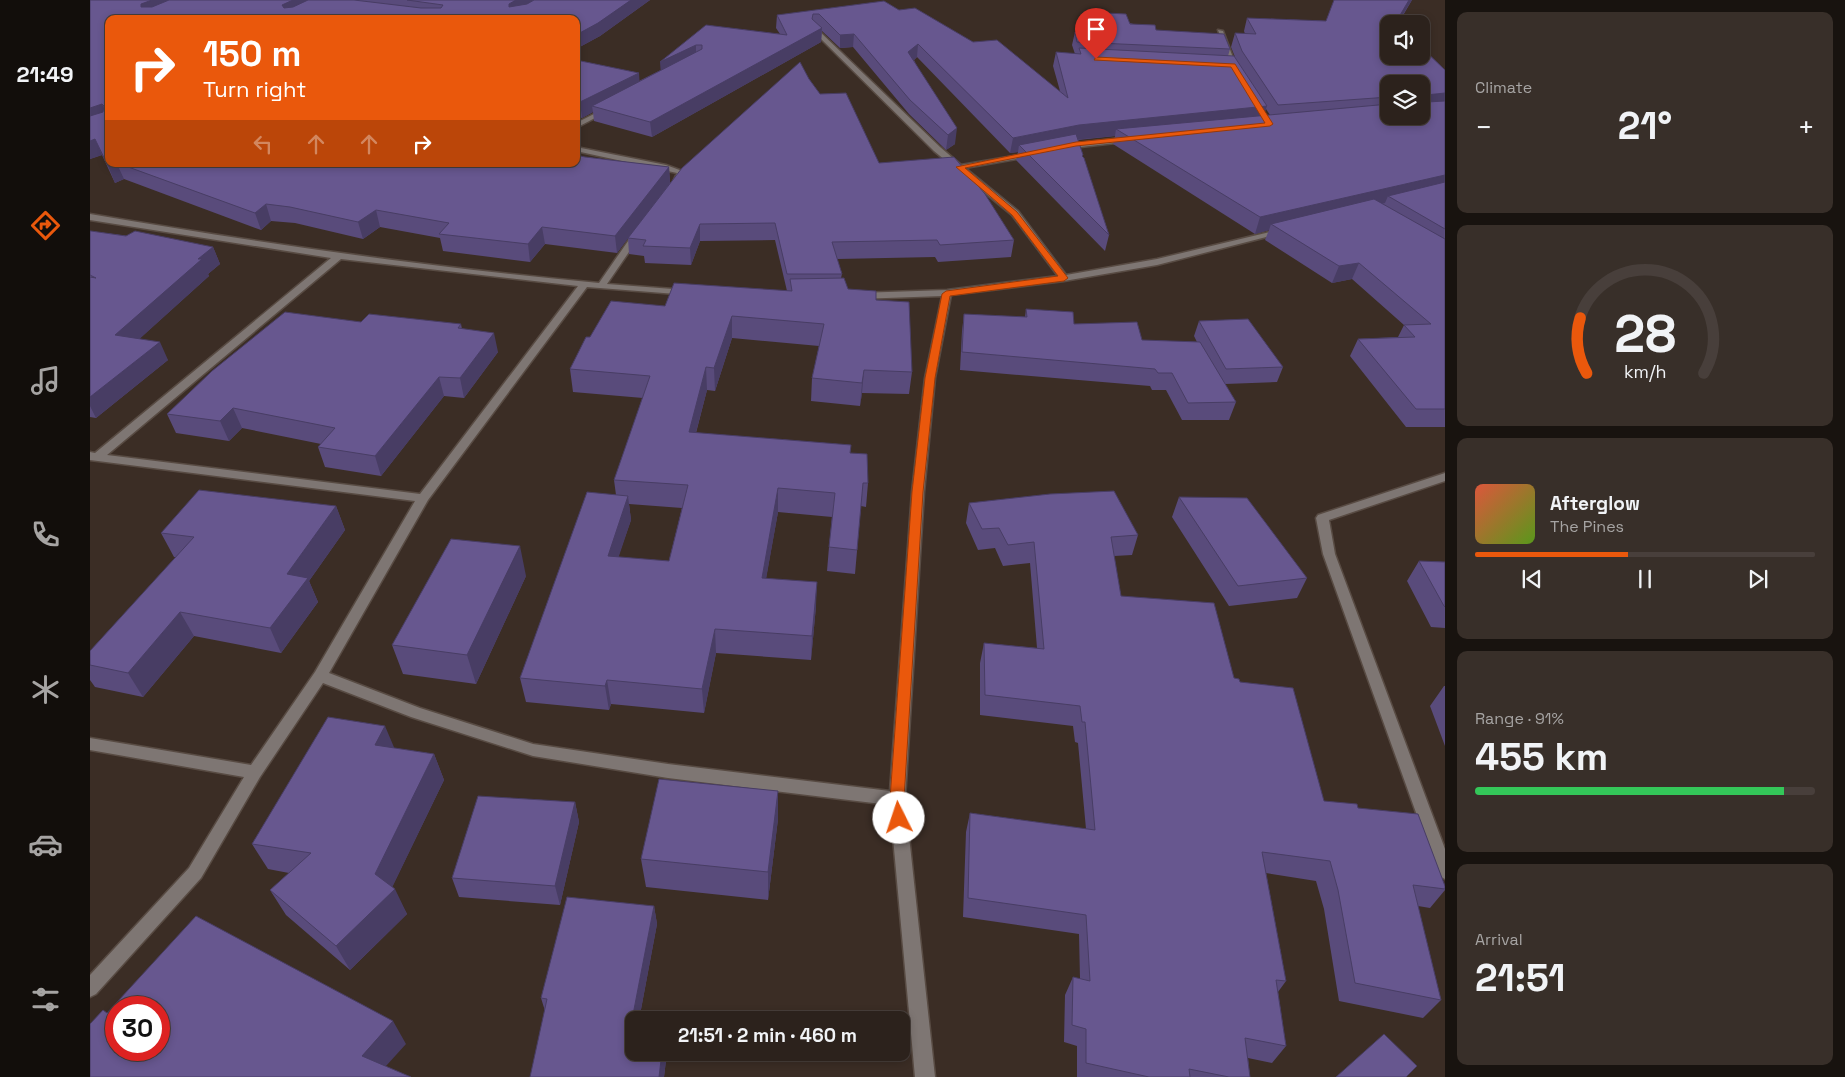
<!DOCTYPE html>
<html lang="en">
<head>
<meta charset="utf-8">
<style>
  body { margin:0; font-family:"Space Grotesk",sans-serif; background:#382f29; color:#f1f3f6; height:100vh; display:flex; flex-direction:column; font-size:19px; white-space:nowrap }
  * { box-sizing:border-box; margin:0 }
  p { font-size:16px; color:#a6a4a3 }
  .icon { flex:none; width:28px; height:28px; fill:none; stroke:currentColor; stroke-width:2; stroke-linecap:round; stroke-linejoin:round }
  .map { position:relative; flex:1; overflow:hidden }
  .details { display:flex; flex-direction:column; gap:12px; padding:12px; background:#18130f; width:400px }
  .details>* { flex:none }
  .hud { position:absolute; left:15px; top:15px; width:475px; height:152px; border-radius:10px; box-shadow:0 2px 8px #0003,0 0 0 1px #483f3b; background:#ea580c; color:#fff; overflow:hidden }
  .controls { position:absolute; left:1290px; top:15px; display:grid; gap:10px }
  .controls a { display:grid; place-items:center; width:50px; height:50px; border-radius:10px; background:#2c221c; box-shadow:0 2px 8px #0003,0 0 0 1px #483f3b; font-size:25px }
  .speed { position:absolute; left:15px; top:996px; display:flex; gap:10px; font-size:25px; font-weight:700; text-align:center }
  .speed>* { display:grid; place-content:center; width:65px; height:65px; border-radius:50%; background:#2c221c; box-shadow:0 2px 8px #0003,0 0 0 1px #483f3b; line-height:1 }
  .speed .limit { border:8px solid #d22; background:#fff; color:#111 }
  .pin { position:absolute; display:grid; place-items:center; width:42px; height:42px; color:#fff; margin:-51px -21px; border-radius:50% 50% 50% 0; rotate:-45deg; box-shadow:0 0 5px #0007 }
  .pin .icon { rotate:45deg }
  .me { position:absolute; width:55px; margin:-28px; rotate:356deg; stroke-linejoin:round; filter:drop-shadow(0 0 4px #0008) }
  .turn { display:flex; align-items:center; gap:18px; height:105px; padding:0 15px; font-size:22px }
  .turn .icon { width:65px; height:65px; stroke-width:2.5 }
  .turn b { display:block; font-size:35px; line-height:42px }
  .lanes { display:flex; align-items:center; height:48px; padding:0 15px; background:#0003; justify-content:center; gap:25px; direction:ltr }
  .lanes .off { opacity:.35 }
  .big { font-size:38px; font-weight:700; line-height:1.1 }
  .details .widget { flex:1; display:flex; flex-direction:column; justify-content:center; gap:8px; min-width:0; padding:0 18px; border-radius:10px; background:#382f29 }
  .details .dial { align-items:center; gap:0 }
  .dial svg { height:130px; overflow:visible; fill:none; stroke:#483f3b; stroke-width:7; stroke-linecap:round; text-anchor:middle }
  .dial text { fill:#f1f3f6; stroke:none }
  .song { display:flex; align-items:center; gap:15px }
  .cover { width:60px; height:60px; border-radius:8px; background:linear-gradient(135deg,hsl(10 70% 55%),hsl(90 70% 35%)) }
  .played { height:5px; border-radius:2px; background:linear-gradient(90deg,#ea580c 45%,#483f3b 45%) }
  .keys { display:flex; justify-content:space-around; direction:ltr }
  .heat { display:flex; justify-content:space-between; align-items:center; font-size:28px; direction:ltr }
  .charge { height:8px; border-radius:4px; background:linear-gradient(90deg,#34c759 91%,#483f3b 0) }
  .trip { position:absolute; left:535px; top:1011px; width:285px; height:50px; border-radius:10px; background:#2c221c; box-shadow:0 2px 8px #0003,0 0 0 1px #483f3b; font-weight:700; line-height:50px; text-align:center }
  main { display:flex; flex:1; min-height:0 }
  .tabs { display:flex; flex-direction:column; width:90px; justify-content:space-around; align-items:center; background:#120e0b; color:#a6a4a3 }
  .tabs .icon { width:35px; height:35px }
  .tabs .on { color:#ea580c }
  .tabs b { font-size:22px; color:#f1f3f6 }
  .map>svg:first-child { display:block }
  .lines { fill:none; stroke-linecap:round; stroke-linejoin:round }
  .minor-casing { stroke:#584b43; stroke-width:3 }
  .minor { fill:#7e7673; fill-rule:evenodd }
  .wall { fill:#594b7b; fill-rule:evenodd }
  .shaded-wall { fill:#483d64 }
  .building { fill:#67578f; stroke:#483d64; fill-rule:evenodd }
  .route { fill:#ea580c; stroke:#983908 }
</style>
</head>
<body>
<main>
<nav class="tabs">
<b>21:49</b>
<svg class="icon on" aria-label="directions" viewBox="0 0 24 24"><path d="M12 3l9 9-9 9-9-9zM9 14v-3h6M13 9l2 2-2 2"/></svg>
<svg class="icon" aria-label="music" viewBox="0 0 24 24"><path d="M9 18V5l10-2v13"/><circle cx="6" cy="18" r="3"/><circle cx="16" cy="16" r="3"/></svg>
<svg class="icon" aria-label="phone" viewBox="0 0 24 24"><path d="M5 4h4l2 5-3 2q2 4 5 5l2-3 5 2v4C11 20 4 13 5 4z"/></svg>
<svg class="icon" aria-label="climate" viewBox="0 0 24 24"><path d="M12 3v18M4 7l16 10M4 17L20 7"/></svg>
<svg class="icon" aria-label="car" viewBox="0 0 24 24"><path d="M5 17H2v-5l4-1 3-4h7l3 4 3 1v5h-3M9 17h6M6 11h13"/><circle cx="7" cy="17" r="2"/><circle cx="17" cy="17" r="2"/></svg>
<svg class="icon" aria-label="filters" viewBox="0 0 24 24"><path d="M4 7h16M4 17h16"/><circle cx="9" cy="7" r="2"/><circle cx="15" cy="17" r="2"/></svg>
</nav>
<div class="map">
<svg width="1355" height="1077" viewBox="0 0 1355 1077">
  <rect width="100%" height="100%" fill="#3b2d25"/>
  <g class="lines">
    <defs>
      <path id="minor" d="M 723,29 L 727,29 L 850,147 L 871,165 L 947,152 L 948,154 L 944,156 L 875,168 L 928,211 L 976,275 L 1067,259 L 1192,229 L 1196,232 L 1067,265 L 974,281 L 861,295 L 845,378 L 834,492 L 815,799 L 845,1077 L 825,1077 L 800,805 L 578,778 L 443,756 L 321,717 L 233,683 L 170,777 L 111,878 L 6,994 L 0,997 L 0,975 L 99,868 L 154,777 L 0,750 L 0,738 L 161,765 L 225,672 L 325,501 L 0,460 L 0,452 L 5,453 L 241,258 L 0,220 L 0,214 C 169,243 337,267 509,283 L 545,231 L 551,231 L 552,233 L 517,284 L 596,290 L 599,291 L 599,295 L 497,287 L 338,500 L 239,673 L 330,708 L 443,744 L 578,764 L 800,791 L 822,492 L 835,378 L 852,296 L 768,299 L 763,296 L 768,293 L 857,290 L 968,276 L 922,215 L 844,151 L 723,31 ZM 251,259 L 488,286 L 330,494 L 17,455 Z
        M 1128,30 L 1133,31 L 1148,71 L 1143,70 Z
        M 518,107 L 522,109 L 520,110 L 486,128 L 486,123 Z
        M 1040,137 L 1044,139 L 1043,141 L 973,149 L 969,147 L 973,145 Z
        M 486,147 L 576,165 L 595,172 L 590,184 L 586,186 L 582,184 L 587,173 L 486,151 Z
        M 1355,473 L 1355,481 L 1239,520 L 1245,554 L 1355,849 L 1355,879 L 1349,876 L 1347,871 L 1233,554 L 1226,518 L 1228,515 Z"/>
    </defs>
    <use href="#minor" class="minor-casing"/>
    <use href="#minor" class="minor"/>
  </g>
  <path class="wall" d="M 0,0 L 560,0 L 510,36 L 486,49 L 486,19 L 19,164 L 486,164 L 495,157 L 579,167 L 580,183 L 719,79 L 730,94 L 789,163 L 924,240 L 921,257 L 848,262 L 845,257 L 747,259 L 752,274 L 751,278 L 758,289 L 786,300 L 822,372 L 819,394 L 772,393 L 770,406 L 721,401 L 722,378 L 729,346 L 642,338 L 625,391 L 617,390 L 606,433 L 761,445 L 760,453 L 778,483 L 776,507 L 771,506 L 765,574 L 737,571 L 739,547 L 742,517 L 688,512 L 676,578 L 726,606 L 721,660 L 626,653 L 614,713 L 521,704 L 519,710 L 436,702 L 430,678 L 526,495 L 524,480 L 553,398 L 483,392 L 480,369 L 500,337 L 575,306 L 697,291 L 685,240 L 610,241 L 601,265 L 555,263 L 554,256 L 539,254 L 538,238 L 527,253 L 455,244 L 440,262 L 353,251 L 350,238 L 290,227 L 273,239 L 205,223 L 181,221 L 171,230 L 34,179 L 25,183 L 12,155 L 0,159 ZM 539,504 L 592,508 L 579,561 L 528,557 L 541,520 Z
    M 1322,0 L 1308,24 L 1355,70 L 1355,427 L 1316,427 L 1260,356 L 1268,339 L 1308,337 L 1314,325 L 1262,279 L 1242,283 L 1175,240 L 1179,230 L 1165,234 L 1023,144 L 1025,136 L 988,140 L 993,155 L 993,157 L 1019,235 L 1015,251 L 926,160 L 928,152 L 920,153 L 827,57 L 824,60 L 865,144 L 856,150 L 819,114 L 763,47 L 750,48 L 732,31 L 731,42 L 562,137 L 504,121 L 503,112 L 492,118 L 486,116 L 486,60 L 549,73 L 549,81 L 571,70 L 616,25 L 690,34 L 686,28 L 687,15 L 809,10 L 883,42 L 970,91 L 963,66 L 966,52 L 985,54 L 982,45 L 985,32 L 995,33 L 994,24 L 997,12 L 1140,49 L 1138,56 L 1145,57 L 1141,47 L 1145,33 L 1155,34 L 1154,31 L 1157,18 L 1236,21 ZM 1299,84 L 1331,116 L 1299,116 ZM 1176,109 L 1180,115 L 1173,115 Z
    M 0,231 L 123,247 L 130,264 L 118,274 L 119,276 L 49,339 L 78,360 L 6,418 L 0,417 Z
    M 936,309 L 984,324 L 1052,340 L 1107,342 L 1104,336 L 1109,321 L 1193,367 L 1187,382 L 1135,384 L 1146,402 L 1139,420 L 1092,420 L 1076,390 L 1062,390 L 1060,386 L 870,370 L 872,331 L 874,314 L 935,317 Z
    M 271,322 L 371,324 L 372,329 L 408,352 L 374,398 L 354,396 L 291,476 L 235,467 L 228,447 L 231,444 L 152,428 L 139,441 L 86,433 L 77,414 Z
    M 1089,497 L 1217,578 L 1207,598 L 1139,606 L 1082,517 Z
    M 879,503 L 1048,535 L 1042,555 L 1024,556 L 1031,596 L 1150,682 L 1234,801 L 1268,808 L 1355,886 L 1355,890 L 1340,908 L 1328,906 L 1351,1000 L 1333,1018 L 1249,1001 L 1234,909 L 1226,881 L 1176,873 L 1196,981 L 1188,992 L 1196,1046 L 1182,1063 L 1158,1058 L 1160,1077 L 987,1077 L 987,1046 L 974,1042 L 975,995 L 983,977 L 990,979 L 989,934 L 873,917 L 876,832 L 880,813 L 996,829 L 988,743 L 985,742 L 983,726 L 890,715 L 890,663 L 894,643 L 947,648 L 940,563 L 913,566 L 905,548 L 888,550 L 876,523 Z
    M 246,506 L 255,530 L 219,581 L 228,602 L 191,653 L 104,636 L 53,697 L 5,687 L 0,680 L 0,651 L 86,557 L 84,557 L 71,533 Z
    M 1329,561 L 1355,562 L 1355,628 L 1341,627 L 1317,581 Z
    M 436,576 L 386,684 L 313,674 L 302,645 Z
    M 1354,686 L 1355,686 L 1355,746 L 1340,706 Z
    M 304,748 L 344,754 L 354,780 L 302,887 L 317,914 L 260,970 L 196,915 L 180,890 L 199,873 L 178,869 L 162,844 Z
    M 688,791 L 688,819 L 678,900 L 556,887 L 551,859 Z
    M 485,802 L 489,822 L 470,905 L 369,897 L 362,878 Z
    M 564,906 L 567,924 L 549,1020 L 544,1020 L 544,1052 L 577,1052 L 574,1077 L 455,1011 L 451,998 Z"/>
  <path class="shaded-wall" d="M 62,0 L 100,0 L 56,19 L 51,7 L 51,4 Z
    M 203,0 L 232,0 L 196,19 L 192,5 Z
    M 426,0 L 451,0 L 421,19 L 419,4 Z
    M 541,0 L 560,0 L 510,36 L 486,49 L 486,35 Z
    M 1319,0 L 1322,0 L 1307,24 L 1305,24 Z
    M 732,28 L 731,42 L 562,137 L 560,122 Z
    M 764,34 L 763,47 L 750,48 L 750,35 Z
    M 828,44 L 827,57 L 817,66 L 818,52 Z
    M 606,45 L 606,58 L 571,76 L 570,62 Z
    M 549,73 L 550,88 L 502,106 L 503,112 L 492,118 L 490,102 Z
    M 1355,93 L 1355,107 L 1331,110 L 1336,95 Z
    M 12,104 L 18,119 L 0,125 L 0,108 Z
    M 1177,106 L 1172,120 L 1026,129 L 1025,136 L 929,145 L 928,152 L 920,153 L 923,138 L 989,125 Z
    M 867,128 L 865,144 L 856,150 L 858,135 Z
    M 5,139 L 12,155 L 0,159 L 0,141 Z
    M 24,164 L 27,164 L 34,179 L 25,183 L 18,166 Z
    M 579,167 L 580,183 L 527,253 L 525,236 Z
    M 1355,175 L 1355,189 L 1298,196 L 1295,203 L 1188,228 L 1181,224 L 1179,230 L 1165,234 L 1170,217 Z
    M 176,204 L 181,221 L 171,230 L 165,213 Z
    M 286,210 L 290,227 L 273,239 L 268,222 Z
    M 610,224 L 610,241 L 601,265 L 600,248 Z
    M 452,227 L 455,244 L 440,262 L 438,244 Z
    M 123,247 L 130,264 L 118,274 L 119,276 L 34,353 L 25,335 L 108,259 Z
    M 1269,263 L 1262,279 L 1242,283 L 1249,266 Z
    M 642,316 L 642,338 L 625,391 L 624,368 Z
    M 404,333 L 408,352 L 374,398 L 370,378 Z
    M 70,342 L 78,360 L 6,418 L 0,406 L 0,397 Z
    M 616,367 L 617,390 L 600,455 L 599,432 Z
    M 774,370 L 772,393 L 770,406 L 772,383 Z
    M 349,377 L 354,396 L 291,476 L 285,456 Z
    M 143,408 L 152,428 L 139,441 L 130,421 Z
    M 688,488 L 688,512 L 672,602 L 672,578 Z
    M 538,496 L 541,520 L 521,580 L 518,556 Z
    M 246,506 L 255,530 L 219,581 L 228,602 L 191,653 L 180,628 L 197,574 Z
    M 430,546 L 436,576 L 386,684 L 377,655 Z
    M 727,582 L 726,606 L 721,660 L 722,636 Z
    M 90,612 L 104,636 L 53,697 L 38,673 Z
    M 625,629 L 626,653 L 614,713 L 612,689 Z
    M 517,680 L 521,704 L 519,710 L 515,686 Z
    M 295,726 L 306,752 L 285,745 Z
    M 344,754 L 354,780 L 298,896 L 305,889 L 317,914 L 260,970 L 246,946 L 285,874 Z
    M 688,791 L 688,819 L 678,900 L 678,872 Z
    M 485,802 L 489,822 L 470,905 L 465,886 Z
    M 564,906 L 567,924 L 549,1020 L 544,1020 L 544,1037 L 541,1025 Z
    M 303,1021 L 316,1044 L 286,1077 L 272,1056 Z
    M 572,1052 L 577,1052 L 574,1077 L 569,1077 Z"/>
  <path class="building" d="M 0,0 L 62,0 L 51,4 L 51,7 L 62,7 L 79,0 L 203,0 L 192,5 L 194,8 L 203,7 L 218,0 L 264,0 L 331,8 L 351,8 L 353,5 L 317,0 L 426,0 L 419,4 L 419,7 L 437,4 L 444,0 L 541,0 L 508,23 L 486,35 L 486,19 L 19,19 L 19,164 L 24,164 L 18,166 L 5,139 L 0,141 L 0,116 L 13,112 L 14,106 L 12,104 L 0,108 Z
    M 1244,0 L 1319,0 L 1306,22 L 1308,24 L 1299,24 L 1299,56 L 1331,56 L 1331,47 L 1355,70 L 1355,93 L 1336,95 L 1335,100 L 1337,102 L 1355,101 L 1355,175 L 1170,217 L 1026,129 L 1299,104 L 1299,116 L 1331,116 L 1331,84 L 1299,84 L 1299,97 L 1188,105 L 1152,51 L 1145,33 L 1166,34 L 1157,18 L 1236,21 Z
    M 794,1 L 809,10 L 825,8 L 883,42 L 907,40 L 978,98 L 966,52 L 991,54 L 989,48 L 1144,56 L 1177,106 L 989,125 L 923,138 L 828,44 L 818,52 L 867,128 L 858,135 L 820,100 L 764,34 L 750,35 L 729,14 L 723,14 L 722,19 L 732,28 L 560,122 L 502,106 L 612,49 L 612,45 L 606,45 L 570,62 L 616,25 L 697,35 L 687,15 Z
    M 997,12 L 1036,14 L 1040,24 L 1065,25 L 1066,30 L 1134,34 L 1140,49 L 987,42 L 985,32 L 999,33 Z
    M 486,60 L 549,73 L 490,102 L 486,101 Z
    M 710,62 L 719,79 L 730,94 L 756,93 L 789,163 L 864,157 L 895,194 L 924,240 L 850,245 L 847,240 L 742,242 L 752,274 L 697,274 L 685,223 L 610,224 L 600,248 L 553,246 L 556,240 L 538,238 L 592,168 Z
    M 986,134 L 993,155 L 992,156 L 994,158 L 1019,235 L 929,145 Z
    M 486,155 L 495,157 L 579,167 L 525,236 L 452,227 L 438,244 L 349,234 L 359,223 L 286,210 L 268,222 L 200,207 L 176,204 L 165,213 L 30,164 L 486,164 Z
    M 1355,182 L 1355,229 L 1298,196 Z
    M 1284,199 L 1355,239 L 1355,409 L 1326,409 L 1268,339 L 1325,337 L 1314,325 L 1341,324 L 1269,263 L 1249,266 L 1181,224 Z
    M 0,231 L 1,231 L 36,236 L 45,231 L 123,247 L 108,259 L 112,259 L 25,335 L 70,342 L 0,397 L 0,277 L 6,278 L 0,275 Z
    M 754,278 L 758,289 L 786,291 L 786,300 L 819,302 L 822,372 L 774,370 L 772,383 L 722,378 L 734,324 L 642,316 L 624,368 L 616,367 L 599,432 L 761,445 L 760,453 L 777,454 L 778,483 L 773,483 L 767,550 L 739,547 L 745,493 L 688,488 L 672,578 L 727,582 L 722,636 L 625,629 L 612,689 L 517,680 L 515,686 L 430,678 L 497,492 L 538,496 L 518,556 L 579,561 L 598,485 L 524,480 L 560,376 L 480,369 L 496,337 L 500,337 L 521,301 L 575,306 L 584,283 L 702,291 L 700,279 Z
    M 936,309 L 983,312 L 984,324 L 1047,322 L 1052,340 L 1110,342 L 1146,402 L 1098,403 L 1082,373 L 1068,373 L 1065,369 L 872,352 L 874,314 L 937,317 Z
    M 195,312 L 271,322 L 279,314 L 371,324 L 368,328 L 404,333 L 370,378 L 349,377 L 285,456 L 228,447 L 245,428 L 143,408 L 130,421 L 77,414 L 122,371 Z
    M 1158,319 L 1193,367 L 1136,369 L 1109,321 Z
    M 109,490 L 246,506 L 197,574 L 218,578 L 180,628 L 90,612 L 38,673 L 0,665 L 0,651 L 104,537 L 71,533 Z
    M 1024,491 L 1048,535 L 1021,537 L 1031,596 L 1124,603 L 1144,678 L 1149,679 L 1150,682 L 1203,688 L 1234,801 L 1267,804 L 1268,808 L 1328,814 L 1355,886 L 1355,889 L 1323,885 L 1351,1000 L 1265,983 L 1248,890 L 1240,861 L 1172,852 L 1196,981 L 1186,980 L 1196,1046 L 1155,1038 L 1160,1077 L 1139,1077 L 1099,1069 L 1100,1077 L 1059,1077 L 996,1063 L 996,1029 L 982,1025 L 983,977 L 1000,981 L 996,915 L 878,898 L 880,813 L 1005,830 L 995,722 L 992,722 L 990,706 L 895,695 L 894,643 L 954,649 L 944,542 L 918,545 L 909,528 L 892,529 L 879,503 L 960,494 Z
    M 1089,497 L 1157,498 L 1217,578 L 1148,586 Z
    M 361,539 L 430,546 L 377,655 L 302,645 Z
    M 1329,561 L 1355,562 L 1355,607 L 1354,606 Z
    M 238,717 L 295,726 L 285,745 L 344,754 L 285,874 L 305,889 L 246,946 L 180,890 L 221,853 L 162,844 Z
    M 569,779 L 688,791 L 678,872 L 551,859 Z
    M 388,796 L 485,802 L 465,886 L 362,878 Z
    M 477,897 L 564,906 L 541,1025 L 544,1025 L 544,1052 L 572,1052 L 569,1077 L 440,1077 L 457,999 L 451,998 Z
    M 106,916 L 303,1021 L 272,1056 L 321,1077 L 0,1077 L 0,1024 L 13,1010 L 17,1013 ZM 26,1008 L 69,1008 L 69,1050 L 26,1050 Z
    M 1294,1034 L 1327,1066 L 1316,1077 L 1246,1077 Z"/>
  <path class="route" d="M 1006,57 L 1145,64 L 1183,124 L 1180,126 L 986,146 L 875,168 L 927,212 L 978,278 L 974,281 L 860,296 L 845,378 L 833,492 L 814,799 L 816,818 L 814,823 L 809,825 L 804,823 L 800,799 L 822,492 L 835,378 L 852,294 L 856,291 L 968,276 L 922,215 L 866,167 L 986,142 L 1175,123 L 1141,67 L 1004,60 Z"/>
</svg>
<div class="controls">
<a><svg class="icon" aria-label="sound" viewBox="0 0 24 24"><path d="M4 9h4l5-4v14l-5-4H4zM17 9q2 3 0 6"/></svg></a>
<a><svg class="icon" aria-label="layers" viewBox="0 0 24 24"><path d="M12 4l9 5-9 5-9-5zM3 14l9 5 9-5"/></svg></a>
</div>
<div class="speed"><div class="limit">30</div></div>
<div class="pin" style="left:1006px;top:59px;background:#d93025"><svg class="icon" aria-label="arrive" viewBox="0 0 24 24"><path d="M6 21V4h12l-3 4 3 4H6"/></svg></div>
<svg class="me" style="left:809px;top:818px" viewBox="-20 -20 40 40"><circle r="19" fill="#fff"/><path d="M0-13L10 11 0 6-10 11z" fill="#ea580c"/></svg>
<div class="trip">21:51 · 2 min · 460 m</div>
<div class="hud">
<div class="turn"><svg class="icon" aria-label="right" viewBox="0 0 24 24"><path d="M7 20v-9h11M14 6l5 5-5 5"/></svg><div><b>150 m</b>Turn right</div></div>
<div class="lanes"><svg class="icon off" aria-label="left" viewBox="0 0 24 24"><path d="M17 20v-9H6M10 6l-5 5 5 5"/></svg><svg class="icon off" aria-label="ahead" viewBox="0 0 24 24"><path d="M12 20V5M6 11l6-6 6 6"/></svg><svg class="icon off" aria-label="ahead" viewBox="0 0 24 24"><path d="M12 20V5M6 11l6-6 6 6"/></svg><svg class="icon" aria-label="right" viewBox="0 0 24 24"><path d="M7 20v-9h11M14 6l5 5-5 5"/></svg></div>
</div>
</div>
<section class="details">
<div class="widget"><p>Climate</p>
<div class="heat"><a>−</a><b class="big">21°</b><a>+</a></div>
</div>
<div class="widget dial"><svg viewBox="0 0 100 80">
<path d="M14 69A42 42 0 1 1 86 69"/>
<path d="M14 69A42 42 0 0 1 10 35" stroke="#ea580c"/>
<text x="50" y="56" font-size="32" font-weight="700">28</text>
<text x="50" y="72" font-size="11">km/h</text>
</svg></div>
<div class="widget">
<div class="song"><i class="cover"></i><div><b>Afterglow</b><p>The Pines</p></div></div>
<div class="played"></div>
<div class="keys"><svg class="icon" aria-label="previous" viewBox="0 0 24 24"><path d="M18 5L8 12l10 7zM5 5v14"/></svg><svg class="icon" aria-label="pause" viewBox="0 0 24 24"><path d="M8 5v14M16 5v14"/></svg><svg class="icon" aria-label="next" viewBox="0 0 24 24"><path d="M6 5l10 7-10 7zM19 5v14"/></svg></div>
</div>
<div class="widget"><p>Range · 91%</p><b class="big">455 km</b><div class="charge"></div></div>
<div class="widget"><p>Arrival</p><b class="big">21:51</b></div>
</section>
</main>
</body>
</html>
